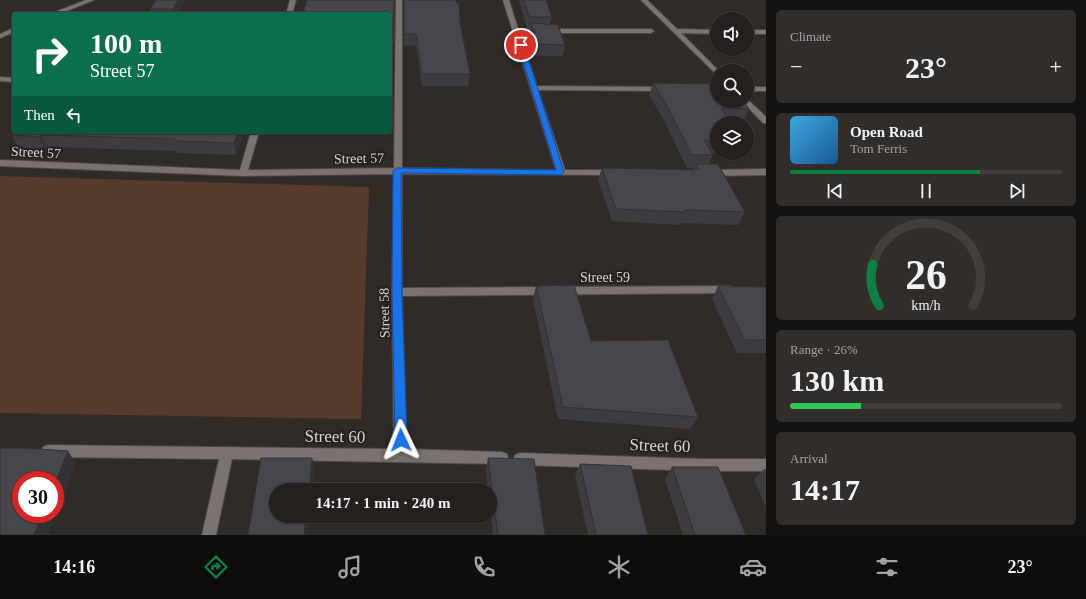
<!DOCTYPE html>
<html lang="en">
<head>
<meta charset="utf-8">
<style>
  body { margin:0; font-family:Georgia,serif; background:#312d2b; color:#f1f3f6; height:100vh; display:flex; flex-direction:column; font-size:15px; white-space:nowrap }
  * { box-sizing:border-box; margin:0 }
  p { font-size:13px; color:#a3a3a4 }
  .icon { flex:none; width:22px; height:22px; fill:none; stroke:currentColor; stroke-width:2; stroke-linecap:round; stroke-linejoin:round }
  .map { position:relative; flex:1; overflow:hidden }
  .panel { display:flex; flex-direction:column; gap:10px; padding:10px; background:#141210; width:320px }
  .panel>* { flex:none }
  .top-card { position:absolute; left:12px; top:12px; width:380px; height:122px; border-radius:4px; box-shadow:0 1px 3px #0004,0 0 0 1px #423e3c; background:#0b6e4f; color:#fff; overflow:hidden }
  .controls { position:absolute; left:710px; top:12px; display:grid; gap:8px }
  .controls a { display:grid; place-items:center; width:44px; height:44px; border-radius:50%; background:#25201e; box-shadow:0 1px 3px #0004,0 0 0 1px #423e3c; font-size:20px }
  .speed { position:absolute; left:12px; top:471px; display:flex; gap:8px; font-size:20px; font-weight:700; text-align:center }
  .speed>* { display:grid; place-content:center; width:52px; height:52px; border-radius:50%; background:#25201e; box-shadow:0 1px 3px #0004,0 0 0 1px #423e3c; line-height:1 }
  .speed .limit { border:6px solid #d22; background:#fff; color:#111 }
  .pin { position:absolute; display:grid; place-items:center; width:34px; height:34px; color:#fff; margin:-17px; border:2px solid #fff; border-radius:50%; box-shadow:0 1px 4px #0007 }
  .me { position:absolute; width:44px; margin:-22px; rotate:358deg; stroke-linejoin:round; filter:drop-shadow(0 0 3px #0008) }
  .turn { display:flex; align-items:center; gap:14px; height:84px; padding:0 12px; font-size:18px }
  .turn .icon { width:52px; height:52px; stroke-width:2.5 }
  .turn b { display:block; font-size:28px; line-height:34px }
  .then { display:flex; align-items:center; height:38px; padding:0 12px; background:#0003; gap:8px; font-size:15px }
  .big { font-size:30px; font-weight:700; line-height:1.1 }
  .panel .card { flex:1; display:flex; flex-direction:column; justify-content:center; gap:6px; min-width:0; padding:0 14px; border-radius:6px; background:#312d2b }
  .panel .dial { align-items:center; gap:0 }
  .dial svg { height:104px; overflow:visible; fill:none; stroke:#423e3c; stroke-width:7; stroke-linecap:round; text-anchor:middle }
  .dial text { fill:#f1f3f6; stroke:none }
  .song { display:flex; align-items:center; gap:12px }
  .cover { width:48px; height:48px; border-radius:6px; background:linear-gradient(135deg,hsl(200 70% 55%),hsl(210 70% 35%)) }
  .played { height:4px; border-radius:2px; background:linear-gradient(90deg,#0b8043 70%,#423e3c 70%) }
  .keys { display:flex; justify-content:space-around; direction:ltr }
  .heat { display:flex; justify-content:space-between; align-items:center; font-size:22px; direction:ltr }
  .charge { height:6px; border-radius:3px; background:linear-gradient(90deg,#34c759 26%,#423e3c 0) }
  .trip { position:absolute; left:269px; top:483px; width:228px; height:40px; border-radius:20px; background:#25201e; box-shadow:0 1px 3px #0004,0 0 0 1px #423e3c; font-weight:700; line-height:40px; text-align:center }
  .tabs { display:flex; height:64px; justify-content:space-around; align-items:center; background:#0f0d0c; color:#a3a3a4 }
  .tabs .icon { width:28px; height:28px }
  .tabs .active { color:#0b8043 }
  .tabs b { font-size:18px; color:#f1f3f6 }
  main { display:flex; flex:1; min-height:0 }
  .map>svg:first-child { display:block }
  .green { fill:#573b2d }
  .lines { fill:none; stroke-linecap:round; stroke-linejoin:round }
  .minor-casing { stroke:#4e4947; stroke-width:2 }
  .minor { fill:#7a7370; fill-rule:evenodd }
  .wall { fill:#3d3c41 }
  .shaded-wall { fill:#323135 }
  .building { fill:#47464c; stroke:#323135 }
  .route { fill:#1a73e8; stroke:#114b97 }
  .labels { text-anchor:middle; stroke-width:4; stroke-linejoin:round; paint-order:stroke }
  .street-label { font-size:14px; fill:#d9d5d3; stroke:#27211e }
  .near-street-label { font-size:17px; fill:#d9d5d3; stroke:#27211e }
</style>
</head>
<body>
<main>
<div class="map">
<svg width="766" height="535" viewBox="0 0 766 535">
  <rect width="100%" height="100%" fill="#312b28"/>
  <path class="green" d="M 0,176 L 369,187 L 361,419 L 0,413 Z"/>
  <g class="lines">
    <defs>
      <path id="minor" d="M 86,0 L 94,0 L 59,14 L 50,14 Z
        M 290,0 L 296,0 L 292,14 L 286,14 Z
        M 396,0 L 402,0 L 402,168 L 556,170 L 503,0 L 509,0 L 518,29 L 651,29 L 654,31 L 651,33 L 520,33 L 537,86 L 665,87 L 669,89 L 665,91 L 538,90 L 565,170 L 614,170 L 618,173 L 617,175 L 402,174 L 402,288 L 730,286 L 734,287 L 735,290 L 734,293 L 402,296 L 407,449 L 502,452 L 507,454 L 508,458 L 507,462 L 502,464 L 232,459 L 216,535 L 202,535 L 219,459 L 48,457 L 43,455 L 42,451 L 43,447 L 48,445 L 394,449 L 392,292 L 394,174 L 243,176 L 0,166 L 0,160 L 240,170 L 251,132 L 259,132 L 248,170 L 394,168 Z
        M 641,0 L 647,0 L 677,29 L 717,30 L 717,34 L 681,33 L 719,71 L 717,71 L 717,74 L 715,73 Z
        M 14,28 L 14,32 L 0,38 L 0,34 Z
        M 747,30 L 766,30 L 766,34 L 747,34 Z
        M 0,77 L 14,78 L 14,82 L 0,81 Z
        M 752,87 L 766,87 L 766,91 L 752,91 Z
        M 747,99 L 766,117 L 766,123 L 763,123 L 742,101 L 747,101 Z
        M 766,169 L 766,175 L 710,176 L 706,173 L 710,170 Z
        M 520,453 L 702,459 L 766,459 L 766,471 L 702,471 L 520,465 L 515,463 L 514,459 L 515,455 Z"/>
    </defs>
    <use href="#minor" class="minor-casing"/>
    <use href="#minor" class="minor"/>
  </g>
  <path class="wall" d="M 185,0 L 178,14 L 151,14 L 150,9 Z
    M 394,0 L 394,45 L 390,45 L 390,14 Z
    M 404,0 L 456,3 L 470,74 L 468,86 L 422,86 L 416,46 L 404,45 Z
    M 519,0 L 546,0 L 552,17 L 550,24 L 565,45 L 563,56 L 535,56 L 529,34 L 530,28 L 527,28 Z
    M 653,83 L 749,109 L 743,121 L 730,121 L 717,123 L 717,153 L 711,153 L 713,155 L 709,164 L 745,212 L 738,225 L 681,223 L 680,225 L 612,221 L 598,180 L 602,168 L 694,170 L 694,168 L 687,168 L 664,120 L 649,95 Z
    M 244,132 L 236,155 L 177,153 L 177,151 L 47,147 L 45,150 L 18,147 L 12,135 Z
    M 536,286 L 591,341 L 698,417 L 690,429 L 558,419 L 533,299 Z
    M 718,286 L 766,287 L 766,353 L 737,353 L 712,299 Z
    M 488,458 L 545,535 L 493,535 L 490,506 L 490,490 L 488,490 L 486,469 Z
    M 580,464 L 648,535 L 588,535 L 575,476 Z
    M 672,467 L 746,535 L 683,535 L 665,479 Z
    M 764,469 L 766,469 L 766,507 L 754,480 Z"/>
  <path class="shaded-wall" d="M 178,0 L 185,0 L 178,14 L 174,14 L 173,9 Z
    M 238,132 L 244,132 L 236,155 L 234,143 Z
    M 41,135 L 47,147 L 45,150 L 39,137 Z
    M 68,451 L 76,463 L 48,535 L 34,535 L 43,514 L 55,514 L 55,483 Z
    M 312,458 L 314,469 L 312,490 L 309,490 Z
    M 306,516 L 309,516 L 307,535 L 304,535 Z"/>
  <path class="building" d="M 156,0 L 178,0 L 173,9 L 150,9 Z
    M 307,0 L 394,0 L 394,34 L 390,34 L 390,14 L 303,14 Z
    M 404,0 L 456,0 L 456,3 L 459,3 L 460,22 L 470,74 L 422,74 L 416,34 L 404,34 Z
    M 524,0 L 546,0 L 552,17 L 529,17 Z
    M 531,23 L 558,25 L 565,45 L 537,44 Z
    M 653,83 L 717,84 L 717,101 L 743,101 L 749,109 L 721,108 L 731,123 L 717,123 L 717,140 L 704,140 L 713,155 L 692,155 L 668,108 Z
    M 14,132 L 238,132 L 234,143 L 174,141 L 175,139 L 41,135 L 39,137 L 12,135 Z
    M 696,164 L 718,164 L 745,212 L 685,210 L 686,212 L 616,209 L 602,168 L 699,170 Z
    M 574,285 L 591,341 L 668,340 L 698,417 L 563,407 L 536,286 Z
    M 718,286 L 766,287 L 766,340 L 745,340 Z
    M 0,448 L 25,448 L 68,451 L 55,483 L 55,480 L 21,480 L 21,514 L 43,514 L 34,535 L 0,535 Z
    M 261,458 L 312,458 L 309,490 L 276,490 L 276,516 L 306,516 L 304,535 L 248,535 Z
    M 488,458 L 534,459 L 545,535 L 498,535 Z
    M 580,464 L 631,466 L 648,535 L 596,535 Z
    M 672,467 L 718,467 L 746,535 L 695,535 Z"/>
  <path class="route" d="M 521,43 L 524,45 L 564,172 L 561,175 L 401,173 L 402,292 L 407,440 L 405,444 L 401,445 L 397,444 L 395,440 L 392,292 L 393,171 L 397,168 L 556,170 L 518,45 Z"/>
  <g class="labels">
    <g class="street-label">
      <text transform="translate(36 152) rotate(3)" y="5">Street 57</text>
      <text transform="translate(359 158) rotate(-1)" y="5">Street 57</text>
      <text x="605" y="282">Street 59</text>
      <text transform="translate(384 313) rotate(-91)" y="5">Street 58</text>
    </g>
    <g class="near-street-label">
      <text transform="translate(335 436) rotate(1)" y="6">Street 60</text>
      <text transform="translate(660 445) rotate(2)" y="6">Street 60</text>
    </g>
  </g>
</svg>
<div class="controls">
<a><svg class="icon" aria-label="sound" viewBox="0 0 24 24"><path d="M4 9h4l5-4v14l-5-4H4zM17 9q2 3 0 6"/></svg></a>
<a><svg class="icon" aria-label="search" viewBox="0 0 24 24"><circle cx="10" cy="10" r="6"/><path d="M15 15l6 6"/></svg></a>
<a><svg class="icon" aria-label="layers" viewBox="0 0 24 24"><path d="M12 4l9 5-9 5-9-5zM3 14l9 5 9-5"/></svg></a>
</div>
<div class="speed"><div class="limit">30</div></div>
<div class="pin" style="left:521px;top:45px;background:#d93025"><svg class="icon" aria-label="arrive" viewBox="0 0 24 24"><path d="M6 21V4h12l-3 4 3 4H6"/></svg></div>
<svg class="me" style="left:401px;top:440px" viewBox="-20 -20 40 40"><path d="M0-17L14 15 0 8-14 15z" fill="#1a73e8" stroke="#fff" stroke-width="4"/></svg>
<div class="trip">14:17 · 1 min · 240 m</div>
<div class="top-card">
<div class="turn"><svg class="icon" aria-label="right" viewBox="0 0 24 24"><path d="M7 20v-9h11M14 6l5 5-5 5"/></svg><div><b>100 m</b>Street 57</div></div>
<div class="then">Then<svg class="icon" aria-label="left" viewBox="0 0 24 24"><path d="M17 20v-9H6M10 6l-5 5 5 5"/></svg></div>
</div>
</div>
<section class="panel">
<div class="card"><p>Climate</p>
<div class="heat"><a>−</a><b class="big">23°</b><a>+</a></div>
</div>
<div class="card">
<div class="song"><i class="cover"></i><div><b>Open Road</b><p>Tom Ferris</p></div></div>
<div class="played"></div>
<div class="keys"><svg class="icon" aria-label="previous" viewBox="0 0 24 24"><path d="M18 5L8 12l10 7zM5 5v14"/></svg><svg class="icon" aria-label="pause" viewBox="0 0 24 24"><path d="M8 5v14M16 5v14"/></svg><svg class="icon" aria-label="next" viewBox="0 0 24 24"><path d="M6 5l10 7-10 7zM19 5v14"/></svg></div>
</div>
<div class="card dial"><svg viewBox="0 0 100 80">
<path d="M14 69A42 42 0 1 1 86 69"/>
<path d="M14 69A42 42 0 0 1 9 37" stroke="#0b8043"/>
<text x="50" y="56" font-size="32" font-weight="700">26</text>
<text x="50" y="72" font-size="11">km/h</text>
</svg></div>
<div class="card"><p>Range · 26%</p><b class="big">130 km</b><div class="charge"></div></div>
<div class="card"><p>Arrival</p><b class="big">14:17</b></div>
</section>
</main>
<nav class="tabs">
<b>14:16</b>
<svg class="icon active" aria-label="directions" viewBox="0 0 24 24"><path d="M12 3l9 9-9 9-9-9zM9 14v-3h6M13 9l2 2-2 2"/></svg>
<svg class="icon" aria-label="music" viewBox="0 0 24 24"><path d="M9 18V5l10-2v13"/><circle cx="6" cy="18" r="3"/><circle cx="16" cy="16" r="3"/></svg>
<svg class="icon" aria-label="phone" viewBox="0 0 24 24"><path d="M5 4h4l2 5-3 2q2 4 5 5l2-3 5 2v4C11 20 4 13 5 4z"/></svg>
<svg class="icon" aria-label="climate" viewBox="0 0 24 24"><path d="M12 3v18M4 7l16 10M4 17L20 7"/></svg>
<svg class="icon" aria-label="car" viewBox="0 0 24 24"><path d="M5 17H2v-5l4-1 3-4h7l3 4 3 1v5h-3M9 17h6M6 11h13"/><circle cx="7" cy="17" r="2"/><circle cx="17" cy="17" r="2"/></svg>
<svg class="icon" aria-label="filters" viewBox="0 0 24 24"><path d="M4 7h16M4 17h16"/><circle cx="9" cy="7" r="2"/><circle cx="15" cy="17" r="2"/></svg>
<b>23°</b>
</nav>
</body>
</html>
